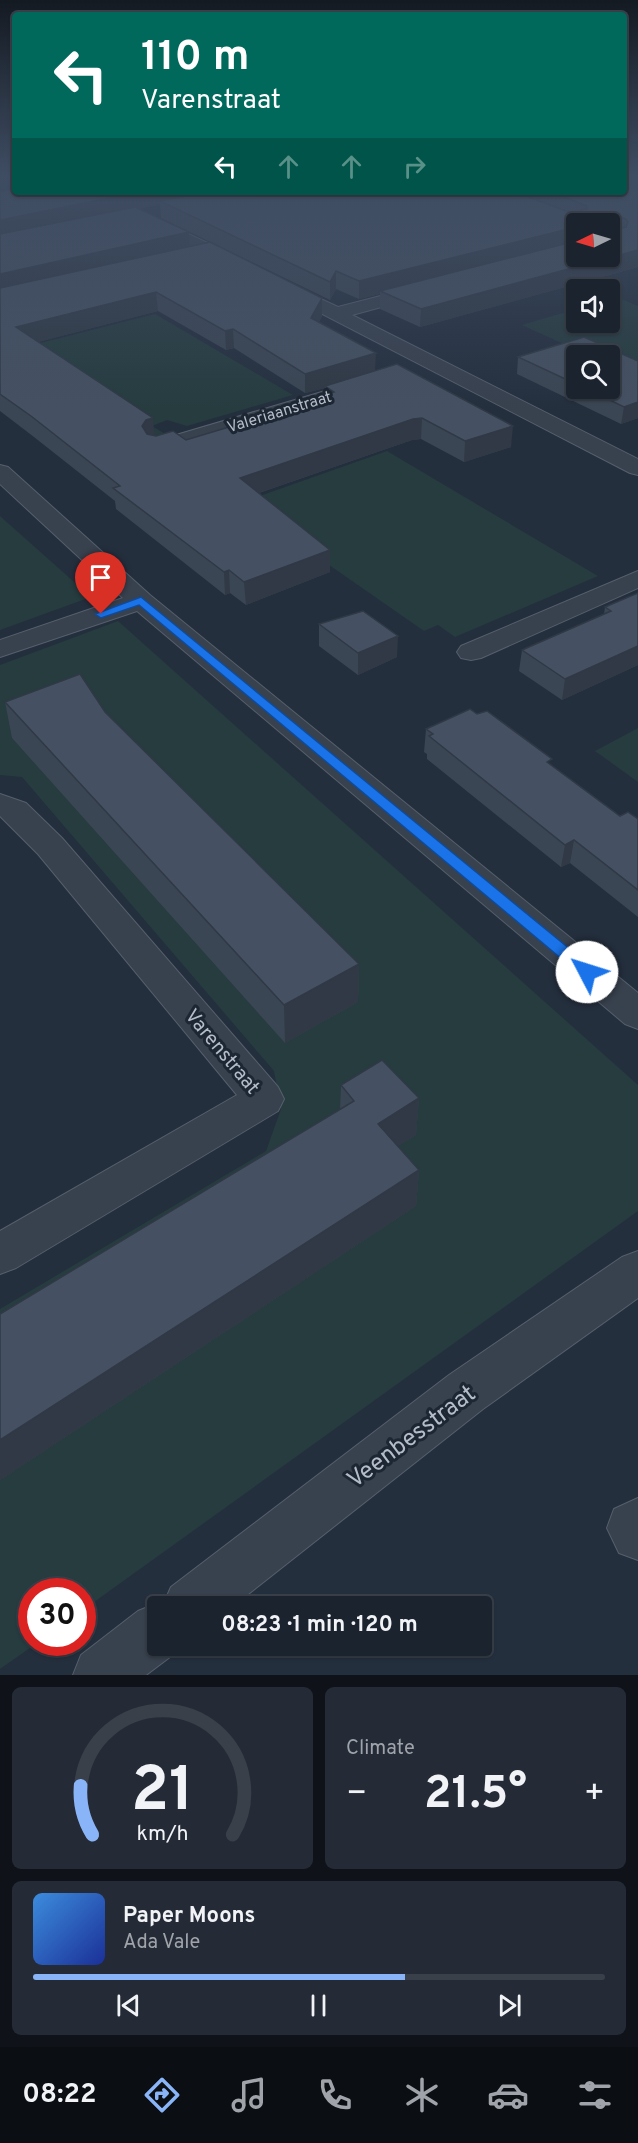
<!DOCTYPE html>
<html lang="en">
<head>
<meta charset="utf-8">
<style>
  body { margin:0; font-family:Overpass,sans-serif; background:#242b36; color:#f1f3f6; height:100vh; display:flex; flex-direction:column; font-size:22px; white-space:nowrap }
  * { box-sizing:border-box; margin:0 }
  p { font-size:20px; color:#a0a4aa }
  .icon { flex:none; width:33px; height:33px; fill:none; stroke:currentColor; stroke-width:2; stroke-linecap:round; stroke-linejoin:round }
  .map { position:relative; height:1675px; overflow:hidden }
  .side { display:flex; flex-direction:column; gap:12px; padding:12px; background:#0f1319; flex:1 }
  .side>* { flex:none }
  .banner { position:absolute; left:12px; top:12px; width:615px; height:183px; border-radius:6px; box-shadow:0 2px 4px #0004,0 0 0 2px #39404a; background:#00695c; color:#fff; overflow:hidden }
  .needle { width:39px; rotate:265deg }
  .tools { position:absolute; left:566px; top:213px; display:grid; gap:12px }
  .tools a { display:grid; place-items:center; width:54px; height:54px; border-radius:6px; background:#1b232e; box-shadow:0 2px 4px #0004,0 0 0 2px #39404a; font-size:30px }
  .speed { position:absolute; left:18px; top:1578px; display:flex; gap:12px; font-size:30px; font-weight:700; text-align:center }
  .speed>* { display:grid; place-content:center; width:78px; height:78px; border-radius:50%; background:#1b232e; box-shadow:0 2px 4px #0004,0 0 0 2px #39404a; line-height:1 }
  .speed .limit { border:9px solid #d22; background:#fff; color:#111 }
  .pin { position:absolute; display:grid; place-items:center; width:51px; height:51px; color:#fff; margin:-62px -26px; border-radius:50% 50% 50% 0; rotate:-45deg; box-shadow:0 0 6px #0007 }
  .pin .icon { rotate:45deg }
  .me { position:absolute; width:66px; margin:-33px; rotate:310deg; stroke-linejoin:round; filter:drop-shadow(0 0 4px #0008) }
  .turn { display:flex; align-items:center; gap:21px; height:126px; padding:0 30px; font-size:27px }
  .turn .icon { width:78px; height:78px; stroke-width:2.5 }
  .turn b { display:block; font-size:42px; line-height:51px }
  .lanes { display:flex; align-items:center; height:57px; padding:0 30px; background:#0003; justify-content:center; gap:30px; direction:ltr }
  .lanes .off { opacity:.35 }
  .big { font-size:45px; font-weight:700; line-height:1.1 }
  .side .widget { flex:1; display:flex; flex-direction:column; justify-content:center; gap:9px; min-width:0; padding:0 21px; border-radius:9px; background:#242b36 }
  .side .dial { align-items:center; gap:0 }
  .dial svg { height:156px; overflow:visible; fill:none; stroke:#39404a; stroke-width:7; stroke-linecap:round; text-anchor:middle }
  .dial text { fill:#f1f3f6; stroke:none }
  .song { display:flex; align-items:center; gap:18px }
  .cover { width:72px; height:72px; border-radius:9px; background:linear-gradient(135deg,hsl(210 70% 55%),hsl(230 70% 35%)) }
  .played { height:6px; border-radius:3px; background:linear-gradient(90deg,#8ab4f8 65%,#39404a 65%) }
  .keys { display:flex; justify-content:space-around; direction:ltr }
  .heat { display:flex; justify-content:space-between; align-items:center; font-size:33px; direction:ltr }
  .side .tiles { flex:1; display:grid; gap:12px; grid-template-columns:1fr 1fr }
  .widget:last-child { grid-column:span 2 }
  .trip { position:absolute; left:147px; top:1596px; width:345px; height:60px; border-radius:6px; background:#1b232e; box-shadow:0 2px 4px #0004,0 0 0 2px #39404a; font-weight:700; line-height:60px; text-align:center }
  .tabs { display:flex; height:96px; justify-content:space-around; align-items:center; background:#0b0e12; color:#a0a4aa }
  .tabs .icon { width:42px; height:42px }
  .tabs .selected { color:#8ab4f8 }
  .tabs b { font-size:27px; color:#f1f3f6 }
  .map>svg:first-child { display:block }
  .green { fill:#263c3f }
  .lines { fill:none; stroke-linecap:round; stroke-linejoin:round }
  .street-casing { stroke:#565f6c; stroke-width:2 }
  .street { fill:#38414e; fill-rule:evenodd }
  .wall { fill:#3b4654; fill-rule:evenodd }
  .shaded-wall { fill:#303945 }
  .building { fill:#455162; stroke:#303945; stroke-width:1.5; fill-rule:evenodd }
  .route { fill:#1a73e8; stroke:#114b97; stroke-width:1.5 }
  .labels { text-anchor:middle; stroke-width:6; stroke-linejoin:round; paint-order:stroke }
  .far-street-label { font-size:16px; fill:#b4bcc9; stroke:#1d2633 }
  .street-label { font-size:20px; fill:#b4bcc9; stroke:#1d2633 }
  .near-street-label { font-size:24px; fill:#b4bcc9; stroke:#1d2633 }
</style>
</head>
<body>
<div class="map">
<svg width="638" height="1675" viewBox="0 0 638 1675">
  <rect width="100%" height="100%" fill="#242f3e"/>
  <path class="green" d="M 617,297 L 638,306 L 638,379 L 609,356 L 588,355 L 522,325 L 576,309 L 576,322 L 609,322 L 609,299 Z
    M 155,314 L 293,395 L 187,426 L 167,420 L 152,426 L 170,437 L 153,441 L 21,348 Z
    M 387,451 L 598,576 L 455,637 L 438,625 L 424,631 L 240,503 Z
    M 0,516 L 91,597 L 0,630 Z
    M 118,621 L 638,1085 L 638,1211 L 83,1610 L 82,1592 L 32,1592 L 32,1642 L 37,1643 L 0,1669 L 0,1309 L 266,1151 L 281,1109 L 274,1071 L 22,777 L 0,775 L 0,665 Z
    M 638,728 L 638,782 L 595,751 Z"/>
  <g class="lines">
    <defs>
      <path id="street" d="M 150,216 L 244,260 L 246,264 L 238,269 L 232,268 L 144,224 L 142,221 Z
        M 282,281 L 338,307 L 423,285 L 429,286 L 432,290 L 429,294 L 352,315 L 638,459 L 638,475 L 630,473 L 276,290 L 273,286 L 276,282 Z
        M 359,381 L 366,383 L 369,387 L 366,391 L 165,453 L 157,455 L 149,453 L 146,448 L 149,443 Z
        M 0,465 L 8,467 L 150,595 L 638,993 L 638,1029 L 625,1024 L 137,611 L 0,657 L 0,640 L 123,598 L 0,484 Z
        M 638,571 L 638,588 L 481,658 L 471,660 L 461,658 L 457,652 L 461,646 Z
        M 0,794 L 26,803 L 62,838 L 278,1087 L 284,1099 L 278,1111 L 16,1268 L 0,1274 L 0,1231 L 237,1095 L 38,854 L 0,816 Z
        M 638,1251 L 638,1298 L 483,1409 L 233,1606 L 158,1606 L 158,1646 L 180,1646 L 178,1651 L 146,1675 L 73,1675 L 81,1655 L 138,1611 L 158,1603 L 163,1605 L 171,1587 L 449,1375 L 622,1257 Z
        M 638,1498 L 638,1560 L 619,1553 L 607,1528 L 614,1509 Z"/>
    </defs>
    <use href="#street" class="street-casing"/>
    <use href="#street" class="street"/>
  </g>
  <path class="wall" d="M 0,192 L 624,192 L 638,267 L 420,327 L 380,309 L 380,294 L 359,299 L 336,289 L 330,300 L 161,218 L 160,204 L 139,209 L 189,232 L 190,246 L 322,316 L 319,322 L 375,371 L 511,447 L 464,462 L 421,439 L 412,440 L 259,493 L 330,550 L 330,572 L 246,605 L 230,593 L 225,595 L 116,509 L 115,501 L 34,437 L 0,411 ZM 576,224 L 609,256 L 576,256 ZM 158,311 L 226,350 L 234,348 L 305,393 L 325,388 L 325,395 L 318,397 L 318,400 L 186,440 L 155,436 L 37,342 Z
    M 584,337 L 638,361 L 638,418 L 621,424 L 517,374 L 518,357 ZM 576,356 L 609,356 L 609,388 L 576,388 Z
    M 638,593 L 638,665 L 562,700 L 519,671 L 522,650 L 604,614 L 605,607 Z
    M 319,624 L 397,657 L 358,675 L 319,646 Z
    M 5,702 L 105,712 L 359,964 L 358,1002 L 285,1043 L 12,738 Z
    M 426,729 L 551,765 L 620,816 L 638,819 L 638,917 L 570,863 L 561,867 L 427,759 L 427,754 L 424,752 Z
    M 341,1085 L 419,1098 L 416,1135 L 398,1146 L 419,1170 L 416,1206 L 0,1480 L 0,1314 L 340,1109 Z"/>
  <path class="shaded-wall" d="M 139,192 L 220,192 L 160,201 L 160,204 L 0,237 L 0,220 Z
    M 576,227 L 576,244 L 380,291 L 380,294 L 359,299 L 359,281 Z
    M 189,232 L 190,249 L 0,293 L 0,274 Z
    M 638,250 L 638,267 L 420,327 L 421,309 Z
    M 336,271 L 336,289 L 330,300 L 330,282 Z
    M 156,292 L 158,311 L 19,347 L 16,327 Z
    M 322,298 L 322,316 L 311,337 L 311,318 Z
    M 233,329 L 234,348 L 226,350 L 225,331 Z
    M 376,353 L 375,372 L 325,386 L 325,388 L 305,393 L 305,374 Z
    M 638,402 L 638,418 L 621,424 L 624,407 Z
    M 153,418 L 155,439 L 148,441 L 142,426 L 146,420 Z
    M 422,418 L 421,439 L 412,440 L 241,499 L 240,478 L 413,419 Z
    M 513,426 L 511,447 L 464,462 L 465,441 Z
    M 330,550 L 330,572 L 246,605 L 244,582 Z
    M 229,570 L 230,593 L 225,595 L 224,572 Z
    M 398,636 L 397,657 L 358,675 L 358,653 Z
    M 638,646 L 638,665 L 562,700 L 565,679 Z
    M 574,840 L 570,863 L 561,867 L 565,845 Z
    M 359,964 L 358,1002 L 285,1043 L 284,1005 Z
    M 419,1098 L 416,1135 L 376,1160 L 378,1124 Z
    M 419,1170 L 416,1206 L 0,1480 L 0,1440 Z"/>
  <path class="building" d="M 624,176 L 638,176 L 638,250 L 421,309 L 380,291 L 576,241 L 576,256 L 609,256 L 609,224 L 576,224 L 576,227 L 359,281 L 336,271 L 330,282 L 160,201 L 205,192 L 515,192 L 577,215 L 580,210 L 587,209 L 587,206 L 551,192 L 624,192 ZM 610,213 L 626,219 L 628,222 L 626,227 L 610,231 Z
    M 15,189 L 15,192 L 139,192 L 0,220 L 0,192 Z
    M 135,207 L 189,232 L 0,274 L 0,234 Z
    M 210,242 L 322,298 L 311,318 L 376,353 L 305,374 L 233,329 L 225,331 L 156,292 L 16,327 L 153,418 L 146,420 L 142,426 L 147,434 L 156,436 L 173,431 L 186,440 L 322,399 L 318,397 L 334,392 L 325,386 L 397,364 L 513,426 L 465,441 L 422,418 L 413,419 L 240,478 L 330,550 L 244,582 L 229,570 L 224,572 L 113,488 L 120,486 L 31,416 L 0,394 L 0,288 Z
    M 584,337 L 638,361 L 638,402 L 624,407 L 585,388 L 609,388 L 609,356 L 576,356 L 576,384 L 518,357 Z
    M 638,593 L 638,646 L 565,679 L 522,650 L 611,611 L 605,607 Z
    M 363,611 L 398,636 L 358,653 L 319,624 Z
    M 80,674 L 105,712 L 359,964 L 284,1005 L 5,702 Z
    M 470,709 L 477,714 L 487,711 L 552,759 L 547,762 L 620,816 L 628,812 L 638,819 L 638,890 L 574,840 L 565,845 L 429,736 L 433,734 L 426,729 Z
    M 382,1060 L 419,1098 L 378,1124 L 419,1170 L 0,1440 L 0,1314 L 354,1101 L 341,1085 Z"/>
  <linearGradient id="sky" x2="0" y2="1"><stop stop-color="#141a22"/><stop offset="0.43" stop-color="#3f4d63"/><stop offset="1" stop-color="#3f4d63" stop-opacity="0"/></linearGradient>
  <rect width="638" height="410" fill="url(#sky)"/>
  <path class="route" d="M 141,597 L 593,968 L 595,972 L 593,976 L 582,976 L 139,605 L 101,618 L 95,614 Z"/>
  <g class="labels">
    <g class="far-street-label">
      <text transform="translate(279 411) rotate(-17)" y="6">Valeriaanstraat</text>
    </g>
    <g class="street-label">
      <text transform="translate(223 1051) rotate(50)" y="7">Varenstraat</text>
    </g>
    <g class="near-street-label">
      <text transform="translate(411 1436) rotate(-37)" y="8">Veenbesstraat</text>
    </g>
  </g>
</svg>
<div class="tools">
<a><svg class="needle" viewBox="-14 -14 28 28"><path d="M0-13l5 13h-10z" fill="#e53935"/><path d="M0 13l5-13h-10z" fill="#a0a4aa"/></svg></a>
<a><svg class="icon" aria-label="sound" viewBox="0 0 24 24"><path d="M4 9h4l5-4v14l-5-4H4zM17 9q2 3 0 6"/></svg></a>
<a><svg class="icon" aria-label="search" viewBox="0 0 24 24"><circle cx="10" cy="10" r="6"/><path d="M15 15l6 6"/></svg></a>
</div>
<div class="speed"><div class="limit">30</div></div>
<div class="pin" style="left:101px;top:614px;background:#d93025"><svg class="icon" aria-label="arrive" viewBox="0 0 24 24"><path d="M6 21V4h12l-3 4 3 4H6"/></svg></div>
<svg class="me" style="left:587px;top:972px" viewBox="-20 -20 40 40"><circle r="19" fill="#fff"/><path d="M0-13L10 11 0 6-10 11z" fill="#1a73e8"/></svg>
<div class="trip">08:23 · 1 min · 120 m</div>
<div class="banner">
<div class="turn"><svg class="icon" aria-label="left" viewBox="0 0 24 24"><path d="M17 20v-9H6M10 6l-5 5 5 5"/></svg><div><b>110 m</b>Varenstraat</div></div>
<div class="lanes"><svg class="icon" aria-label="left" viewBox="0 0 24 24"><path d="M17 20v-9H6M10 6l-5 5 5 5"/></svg><svg class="icon off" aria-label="ahead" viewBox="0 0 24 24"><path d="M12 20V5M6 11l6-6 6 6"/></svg><svg class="icon off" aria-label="ahead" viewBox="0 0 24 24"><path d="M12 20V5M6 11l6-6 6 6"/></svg><svg class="icon off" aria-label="right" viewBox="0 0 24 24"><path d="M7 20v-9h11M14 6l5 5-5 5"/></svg></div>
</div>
</div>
<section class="side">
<div class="tiles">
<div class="widget dial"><svg viewBox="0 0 100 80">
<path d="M14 69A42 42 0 1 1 86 69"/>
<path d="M14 69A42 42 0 0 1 8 44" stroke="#8ab4f8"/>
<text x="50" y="56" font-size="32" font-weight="700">21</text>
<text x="50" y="72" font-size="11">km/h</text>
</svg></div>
<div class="widget"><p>Climate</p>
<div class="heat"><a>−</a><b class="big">21.5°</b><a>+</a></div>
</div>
<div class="widget">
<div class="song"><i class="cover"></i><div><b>Paper Moons</b><p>Ada Vale</p></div></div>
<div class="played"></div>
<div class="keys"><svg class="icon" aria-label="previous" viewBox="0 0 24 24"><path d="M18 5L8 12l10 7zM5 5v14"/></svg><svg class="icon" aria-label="pause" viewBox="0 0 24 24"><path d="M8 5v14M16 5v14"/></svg><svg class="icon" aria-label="next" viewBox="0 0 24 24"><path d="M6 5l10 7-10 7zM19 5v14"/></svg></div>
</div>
</div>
</section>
<nav class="tabs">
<b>08:22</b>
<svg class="icon selected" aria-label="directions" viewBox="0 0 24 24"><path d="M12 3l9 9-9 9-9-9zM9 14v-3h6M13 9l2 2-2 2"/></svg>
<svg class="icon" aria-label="music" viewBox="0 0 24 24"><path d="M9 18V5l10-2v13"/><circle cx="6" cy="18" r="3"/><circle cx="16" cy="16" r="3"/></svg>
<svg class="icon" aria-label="phone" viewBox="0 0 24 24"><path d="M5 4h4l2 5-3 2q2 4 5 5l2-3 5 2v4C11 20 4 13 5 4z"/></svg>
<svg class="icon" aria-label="climate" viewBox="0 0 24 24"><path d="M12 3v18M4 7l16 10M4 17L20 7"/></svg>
<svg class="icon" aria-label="car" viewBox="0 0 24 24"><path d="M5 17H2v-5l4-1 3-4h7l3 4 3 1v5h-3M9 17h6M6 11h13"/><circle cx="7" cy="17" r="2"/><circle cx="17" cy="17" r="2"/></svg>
<svg class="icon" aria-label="filters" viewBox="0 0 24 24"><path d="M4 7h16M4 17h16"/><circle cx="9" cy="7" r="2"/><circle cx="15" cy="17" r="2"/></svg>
</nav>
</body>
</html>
